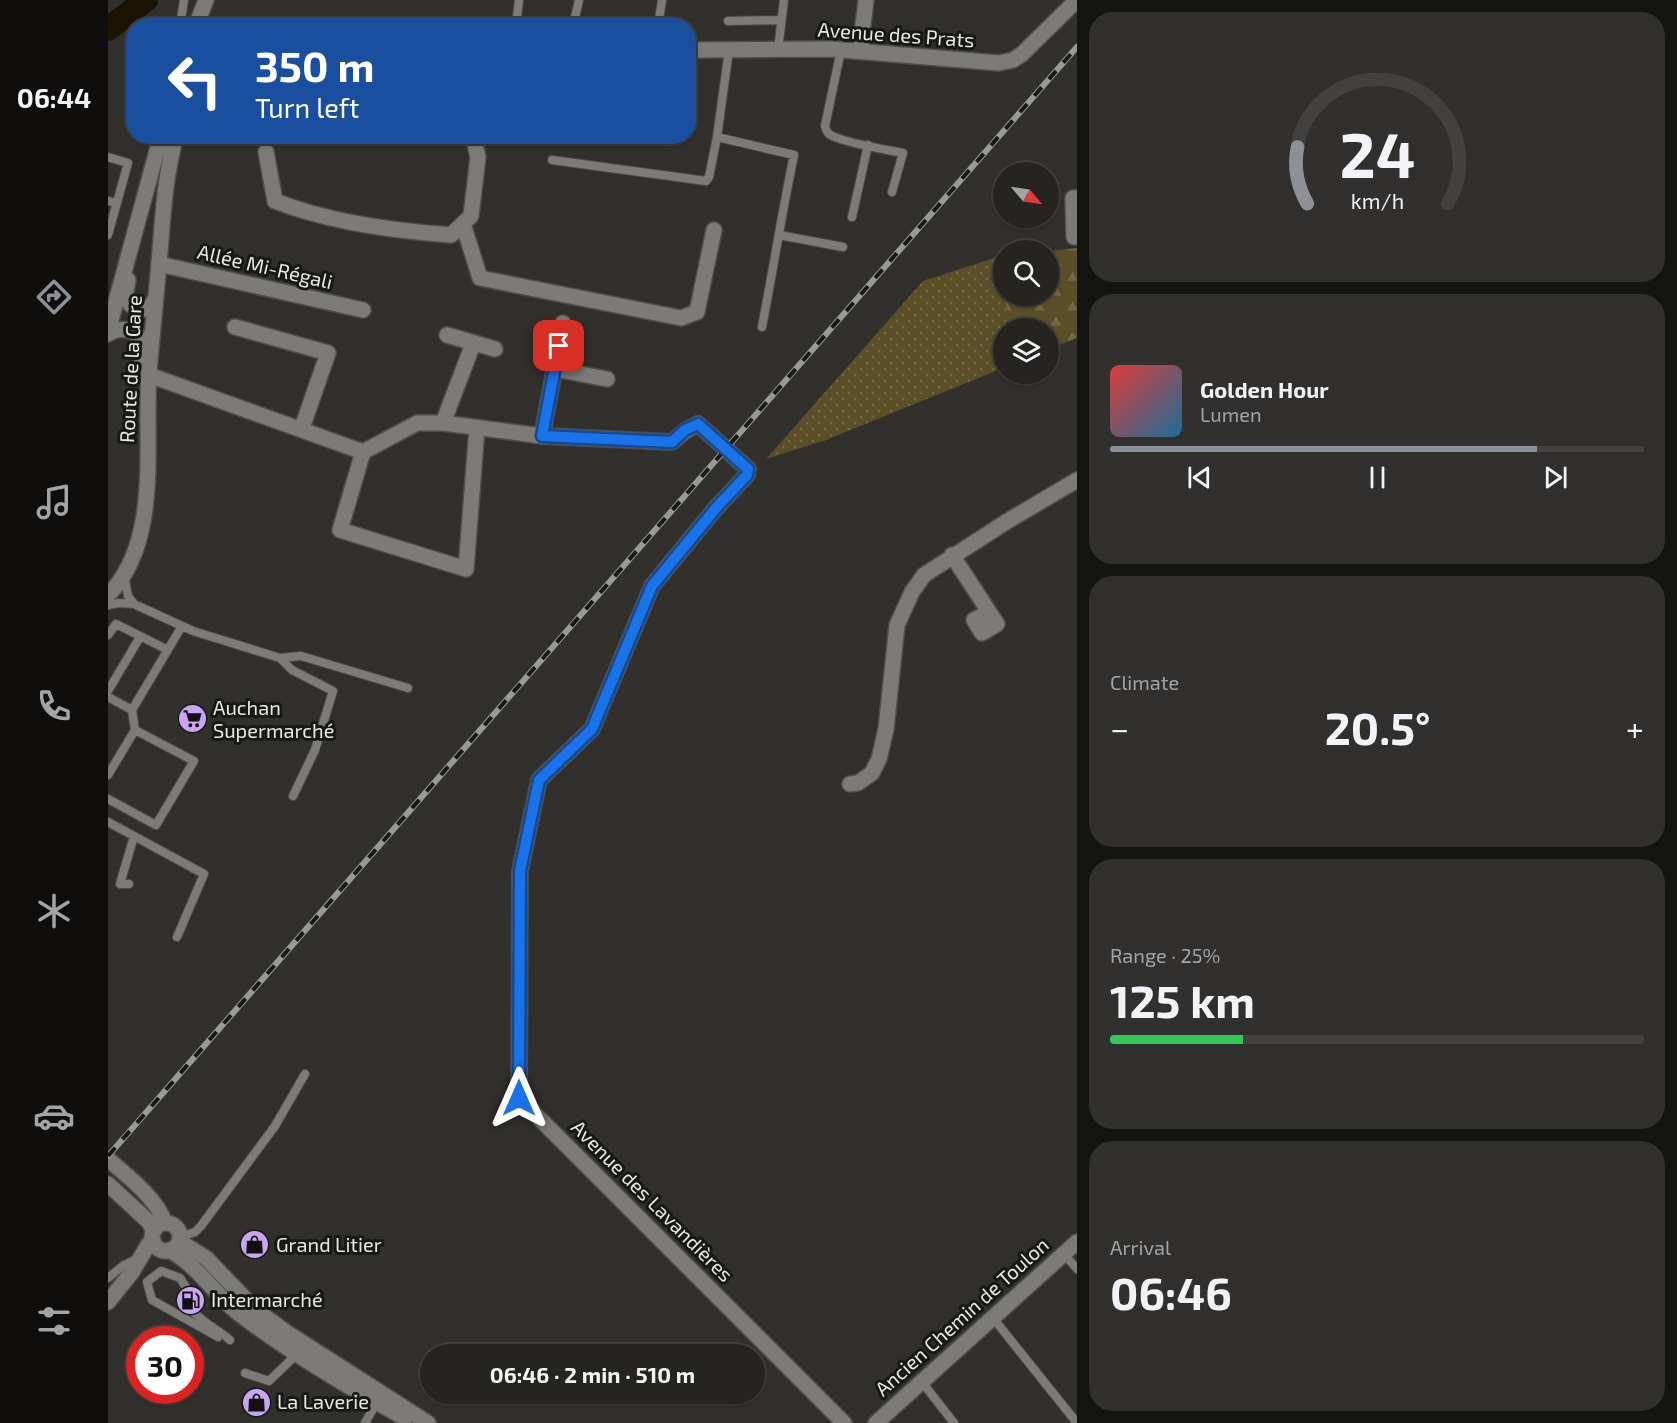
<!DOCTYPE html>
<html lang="en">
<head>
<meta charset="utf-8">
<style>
  body { margin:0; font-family:"Exo 2",sans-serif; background:#31302e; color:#f1f3f6; height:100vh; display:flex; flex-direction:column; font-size:22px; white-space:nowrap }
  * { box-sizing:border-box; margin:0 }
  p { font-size:20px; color:#a3a4a5 }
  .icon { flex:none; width:33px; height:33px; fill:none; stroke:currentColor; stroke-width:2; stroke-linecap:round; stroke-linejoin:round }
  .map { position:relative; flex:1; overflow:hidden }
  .details { display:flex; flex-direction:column; gap:12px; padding:12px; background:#141412; width:600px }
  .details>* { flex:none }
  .banner { position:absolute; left:18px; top:18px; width:570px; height:126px; border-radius:24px; box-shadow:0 2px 4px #0004,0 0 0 2px #42413f; background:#1a4fa0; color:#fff; overflow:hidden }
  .needle { width:39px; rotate:119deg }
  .tools { position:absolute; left:885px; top:162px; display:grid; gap:12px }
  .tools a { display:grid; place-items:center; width:66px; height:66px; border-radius:50%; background:#252421; box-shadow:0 2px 4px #0004,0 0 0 2px #42413f; font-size:30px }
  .speed { position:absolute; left:18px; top:1326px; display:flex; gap:12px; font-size:30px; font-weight:700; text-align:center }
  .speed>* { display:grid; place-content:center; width:78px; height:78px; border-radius:50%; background:#252421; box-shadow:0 2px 4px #0004,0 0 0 2px #42413f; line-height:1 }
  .speed .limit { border:9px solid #d22; background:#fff; color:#111 }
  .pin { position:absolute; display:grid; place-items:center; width:51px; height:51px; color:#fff; margin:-26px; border-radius:12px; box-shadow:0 3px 9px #0006 }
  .me { position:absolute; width:66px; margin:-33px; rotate:0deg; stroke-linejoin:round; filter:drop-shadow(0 0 4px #0008) }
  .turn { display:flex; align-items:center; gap:21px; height:126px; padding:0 30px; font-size:27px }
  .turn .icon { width:78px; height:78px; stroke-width:2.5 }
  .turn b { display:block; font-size:42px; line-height:51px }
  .big { font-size:45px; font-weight:700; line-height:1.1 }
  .details .card { flex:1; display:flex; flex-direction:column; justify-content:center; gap:9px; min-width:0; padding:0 21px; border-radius:24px; background:#31302e }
  .details .dial { align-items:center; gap:0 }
  .dial svg { height:156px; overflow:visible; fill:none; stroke:#42413f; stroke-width:7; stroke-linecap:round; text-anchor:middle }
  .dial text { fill:#f1f3f6; stroke:none }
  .song { display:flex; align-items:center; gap:18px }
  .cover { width:72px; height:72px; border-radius:9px; background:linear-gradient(135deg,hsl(0 70% 55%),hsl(200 70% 35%)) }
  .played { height:6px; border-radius:3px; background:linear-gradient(90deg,#8c9099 80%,#42413f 80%) }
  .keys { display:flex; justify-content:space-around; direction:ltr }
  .heat { display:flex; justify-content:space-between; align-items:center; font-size:33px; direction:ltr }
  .charge { height:9px; border-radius:4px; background:linear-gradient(90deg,#34c759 25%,#42413f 0) }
  .trip { position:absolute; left:312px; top:1344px; width:345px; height:60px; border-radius:30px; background:#252421; box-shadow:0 2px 4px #0004,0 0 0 2px #42413f; font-weight:700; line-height:60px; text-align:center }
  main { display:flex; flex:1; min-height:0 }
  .tab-bar { display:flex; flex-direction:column; width:108px; justify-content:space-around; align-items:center; background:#0f0e0d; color:#a3a4a5 }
  .tab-bar .icon { width:42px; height:42px }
  .tab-bar .active { color:#8c9099 }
  .tab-bar b { font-size:27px; color:#f1f3f6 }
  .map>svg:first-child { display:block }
  .grass { fill:url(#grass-dots) }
  .forest { fill:url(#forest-firs) }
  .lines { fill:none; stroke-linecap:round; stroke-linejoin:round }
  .river { stroke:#1a1401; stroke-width:24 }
  .lane-casing { stroke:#4f4e4a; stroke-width:10 }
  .street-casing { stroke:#4f4e4a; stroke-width:18 }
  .secondary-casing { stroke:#4f4e4a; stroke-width:18 }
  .lane { stroke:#7d7b77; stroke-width:8 }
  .street { stroke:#7d7b77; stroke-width:15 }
  .secondary { stroke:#7d7b77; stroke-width:15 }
  .rail-casing { stroke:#999995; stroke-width:6 }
  .rail { stroke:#181816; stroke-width:4; stroke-dasharray:11; stroke-linecap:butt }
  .route-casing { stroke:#114b97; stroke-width:15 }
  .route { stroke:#1a73e8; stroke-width:10 }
  .labels { text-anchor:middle; stroke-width:6; stroke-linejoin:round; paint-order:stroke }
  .street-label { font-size:20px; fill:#e7e7e4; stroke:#181816 }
  .poi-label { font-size:20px; fill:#e7e7e4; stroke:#181816; text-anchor:start }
</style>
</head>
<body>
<main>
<nav class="tab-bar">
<b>06:44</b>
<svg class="icon active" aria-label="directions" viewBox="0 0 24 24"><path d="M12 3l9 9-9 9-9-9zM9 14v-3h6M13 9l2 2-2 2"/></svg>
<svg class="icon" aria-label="music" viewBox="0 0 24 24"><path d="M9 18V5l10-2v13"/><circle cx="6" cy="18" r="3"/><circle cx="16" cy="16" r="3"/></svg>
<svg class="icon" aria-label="phone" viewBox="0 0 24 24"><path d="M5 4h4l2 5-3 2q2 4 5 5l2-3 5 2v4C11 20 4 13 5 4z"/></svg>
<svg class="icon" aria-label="climate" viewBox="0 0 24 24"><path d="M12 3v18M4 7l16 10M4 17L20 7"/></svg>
<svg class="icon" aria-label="car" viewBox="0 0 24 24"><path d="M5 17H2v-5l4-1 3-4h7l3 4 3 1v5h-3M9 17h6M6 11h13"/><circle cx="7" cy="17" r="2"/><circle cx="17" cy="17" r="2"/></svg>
<svg class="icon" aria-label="filters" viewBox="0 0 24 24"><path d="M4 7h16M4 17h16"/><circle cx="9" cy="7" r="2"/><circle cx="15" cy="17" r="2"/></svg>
</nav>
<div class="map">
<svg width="969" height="1423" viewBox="0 0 969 1423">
  <defs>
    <pattern id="grass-dots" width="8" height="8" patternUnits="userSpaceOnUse" patternTransform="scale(1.5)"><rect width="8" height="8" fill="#5a4f27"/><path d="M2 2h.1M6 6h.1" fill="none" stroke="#726846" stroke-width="1.8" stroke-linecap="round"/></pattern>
    <pattern id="forest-firs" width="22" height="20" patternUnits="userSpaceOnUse" patternTransform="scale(1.5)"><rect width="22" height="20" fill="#5a4f27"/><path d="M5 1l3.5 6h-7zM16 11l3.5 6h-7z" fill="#726846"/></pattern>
  </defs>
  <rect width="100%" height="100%" fill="#31302c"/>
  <path class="grass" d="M 889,257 L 903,328 L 896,328 L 895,368 L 718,440 L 658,459 L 815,281 Z"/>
  <path class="forest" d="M 969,248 L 969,338 L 941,349 L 940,328 L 903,328 L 896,296 L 940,296 L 941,251 Z"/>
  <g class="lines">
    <path class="river" d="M 0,29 L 38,0"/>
    <defs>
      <path id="lane" d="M 620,21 L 673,20
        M 72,26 L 76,0
        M 408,26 L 411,0
        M 465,26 L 471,0
        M 550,26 L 554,0
        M 670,50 L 676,0
        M 733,50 L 717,126 C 718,130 718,131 721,134 C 731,142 780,150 795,153 L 784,192
        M 609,137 L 686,155 C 674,212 665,270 654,327
        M 0,157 L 20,163 L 0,235
        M 444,160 L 598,181 L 601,177 L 609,137 L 621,50
        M 0,201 L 9,203
        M 744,217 L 760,145
        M 671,235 L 735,247
        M 16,575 L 20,596 L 26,604
        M 0,605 L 11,603 L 26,604 L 85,631 L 172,658 L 184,670 L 225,691 L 207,750 L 185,796
        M 0,635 L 8,624 L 60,650
        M 172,658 L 193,656 L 300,688
        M 0,691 L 32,637
        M 0,697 L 24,710
        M 0,775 L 27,730 L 24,710 L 74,626
        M 0,799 L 48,825 L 86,761 L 27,730
        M 0,822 L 96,874 L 69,937
        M 21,884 L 12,884 L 26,836
        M 72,1237 L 87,1232 L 93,1226 L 167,1126 L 197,1074
        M 956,1254 L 969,1269
        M 0,1278 L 16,1265 L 31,1258
        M 81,1292 L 72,1278 L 53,1271 L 39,1282 L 44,1300 L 110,1337
        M 82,1307 C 88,1319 111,1330 122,1340
        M 885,1318 L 969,1423
        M 137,1373 L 161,1381 L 189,1354
        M 814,1382 L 846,1423
        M 257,1423 L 269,1402"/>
      <path id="street" d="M 752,51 L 758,0
        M 158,152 L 167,201 C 220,222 287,231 343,235 L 363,216 L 370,157 L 365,136
        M 355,224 L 372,278 L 573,318 L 589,312 L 606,230
        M 966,237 L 965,198 L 969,198
        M 51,264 L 255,310
        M 127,327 L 220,353 L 194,428
        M 339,335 L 387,349
        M 447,369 L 499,379
        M 41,375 L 255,452 L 309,423 L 335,423 L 434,436 L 564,442 L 577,431 L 590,424 L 640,469 L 639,475 L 608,508 L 544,586 L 484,729 L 431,780 L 412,871 L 411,1098 L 736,1423
        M 335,423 L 365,344
        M 434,436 L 455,323
        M 255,452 L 232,530 L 358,569 L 369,428
        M 844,555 L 889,624 L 874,633 L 866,620 L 881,612
        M 742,784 L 750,783 L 764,773 L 771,759 L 778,729 L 789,625 L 804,592 L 816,575 L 898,522 L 969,480"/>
      <path id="secondary" d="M 88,26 L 98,0
        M 580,50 L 722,49 L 891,63 L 905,60 L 914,54 L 969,0
        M 20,280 L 17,297 L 23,305 L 36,309 L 44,305 L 47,299
        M 0,331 L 53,136
        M 0,334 C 11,326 24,329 34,339 L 33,356
        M 0,595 C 54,542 36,441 41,372 C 44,335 48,299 51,263 C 55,219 56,180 68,136
        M 0,1159 C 20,1177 48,1197 57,1223
        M 0,1184 L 41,1222 L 46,1231
        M44 1237a14 14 0 1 1 28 0a14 14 0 1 1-28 0Z
        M 71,1241 L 98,1258 L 148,1310 L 178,1332 L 320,1423
        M 61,1250 C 89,1265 105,1292 129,1312 C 181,1352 238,1386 297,1418
        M 0,1302 L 24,1272 L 40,1245 L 45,1240
        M 768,1423 L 969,1242"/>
    </defs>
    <use href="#lane" class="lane-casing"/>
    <use href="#street" class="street-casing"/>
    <use href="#secondary" class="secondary-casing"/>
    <use href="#lane" class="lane"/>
    <use href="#street" class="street"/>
    <use href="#secondary" class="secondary"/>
    <defs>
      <path id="rail" d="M 0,1156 L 969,47"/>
    </defs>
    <use href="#rail" class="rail-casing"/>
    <use href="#rail" class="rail"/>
  </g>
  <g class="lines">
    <defs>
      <path id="route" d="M 411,1098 L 412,871 L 431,780 L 484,729 L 544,586 L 608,508 L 639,475 L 640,469 L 590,424 L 577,430 L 564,442 L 434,436 L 451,346"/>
    </defs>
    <use href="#route" class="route-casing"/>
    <use href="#route" class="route"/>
  </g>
  <defs>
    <symbol id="supermarket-disc" viewBox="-11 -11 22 22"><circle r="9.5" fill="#c7a6ef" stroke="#181816"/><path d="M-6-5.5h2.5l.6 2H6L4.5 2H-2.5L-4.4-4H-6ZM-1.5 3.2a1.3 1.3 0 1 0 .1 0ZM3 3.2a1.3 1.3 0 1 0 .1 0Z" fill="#111"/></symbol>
    <symbol id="shop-disc" viewBox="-11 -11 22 22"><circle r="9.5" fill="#c7a6ef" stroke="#181816"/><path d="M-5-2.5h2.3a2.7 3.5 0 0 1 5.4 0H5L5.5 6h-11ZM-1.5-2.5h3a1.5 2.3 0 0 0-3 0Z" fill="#111"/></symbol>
    <symbol id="fuel-disc" viewBox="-11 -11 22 22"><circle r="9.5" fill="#c7a6ef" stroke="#181816"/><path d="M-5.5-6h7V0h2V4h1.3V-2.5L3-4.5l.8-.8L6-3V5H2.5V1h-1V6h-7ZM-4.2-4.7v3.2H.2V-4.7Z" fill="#111"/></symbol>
  </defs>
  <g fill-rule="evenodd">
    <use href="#supermarket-disc" x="68" y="702" width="33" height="33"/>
    <use href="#shop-disc" x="130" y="1228" width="33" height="33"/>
    <use href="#fuel-disc" x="66" y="1284" width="33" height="33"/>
    <use href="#shop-disc" x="132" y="1386" width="33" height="33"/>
  </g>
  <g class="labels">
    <g class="street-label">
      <text transform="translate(788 35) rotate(4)" y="7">Avenue des Prats</text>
      <text transform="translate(157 267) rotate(13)" y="7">Allée Mi-Régali</text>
      <text transform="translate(23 369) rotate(-87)" y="7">Route de la Gare</text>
      <text transform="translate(544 1201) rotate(45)" y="7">Avenue des Lavandières</text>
      <text transform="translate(854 1317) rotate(-42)" y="7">Ancien Chemin de Toulon</text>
    </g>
    <g class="poi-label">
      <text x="105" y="715">Auchan<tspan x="105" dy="23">Supermarché</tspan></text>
      <text x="168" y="1252">Grand Litier</text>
      <text x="103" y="1307">Intermarché</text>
      <text x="169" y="1409">La Laverie</text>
    </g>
  </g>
</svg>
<div class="tools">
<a><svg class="needle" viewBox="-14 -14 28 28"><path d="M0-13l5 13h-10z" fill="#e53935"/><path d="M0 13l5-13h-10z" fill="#a3a4a5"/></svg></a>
<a><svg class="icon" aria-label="search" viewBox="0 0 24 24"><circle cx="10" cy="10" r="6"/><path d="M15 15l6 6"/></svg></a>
<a><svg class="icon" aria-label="layers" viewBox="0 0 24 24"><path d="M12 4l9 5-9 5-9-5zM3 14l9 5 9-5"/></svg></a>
</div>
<div class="speed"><div class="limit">30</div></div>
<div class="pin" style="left:451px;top:346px;background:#d93025"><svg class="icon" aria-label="arrive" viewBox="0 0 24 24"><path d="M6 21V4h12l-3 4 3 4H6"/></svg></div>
<svg class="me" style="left:411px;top:1098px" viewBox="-20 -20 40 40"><path d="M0-17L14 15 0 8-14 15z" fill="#1a73e8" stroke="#fff" stroke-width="4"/></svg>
<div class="trip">06:46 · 2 min · 510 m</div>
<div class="banner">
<div class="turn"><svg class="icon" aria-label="left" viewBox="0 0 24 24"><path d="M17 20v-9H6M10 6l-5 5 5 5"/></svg><div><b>350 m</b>Turn left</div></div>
</div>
</div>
<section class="details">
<div class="card dial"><svg viewBox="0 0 100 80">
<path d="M14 69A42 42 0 1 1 86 69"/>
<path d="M14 69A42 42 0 0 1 9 40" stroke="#8c9099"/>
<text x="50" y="56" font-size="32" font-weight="700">24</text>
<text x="50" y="72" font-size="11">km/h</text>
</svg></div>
<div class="card">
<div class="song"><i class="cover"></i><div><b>Golden Hour</b><p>Lumen</p></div></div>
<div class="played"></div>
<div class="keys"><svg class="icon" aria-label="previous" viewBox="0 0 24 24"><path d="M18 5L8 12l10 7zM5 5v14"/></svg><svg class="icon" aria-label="pause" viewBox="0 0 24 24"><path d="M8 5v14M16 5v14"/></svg><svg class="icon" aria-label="next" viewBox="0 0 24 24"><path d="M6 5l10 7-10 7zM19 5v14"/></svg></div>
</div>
<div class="card"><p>Climate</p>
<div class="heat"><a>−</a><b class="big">20.5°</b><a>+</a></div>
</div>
<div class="card"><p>Range · 25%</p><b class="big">125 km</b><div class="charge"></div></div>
<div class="card"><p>Arrival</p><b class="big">06:46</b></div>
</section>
</main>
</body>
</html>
